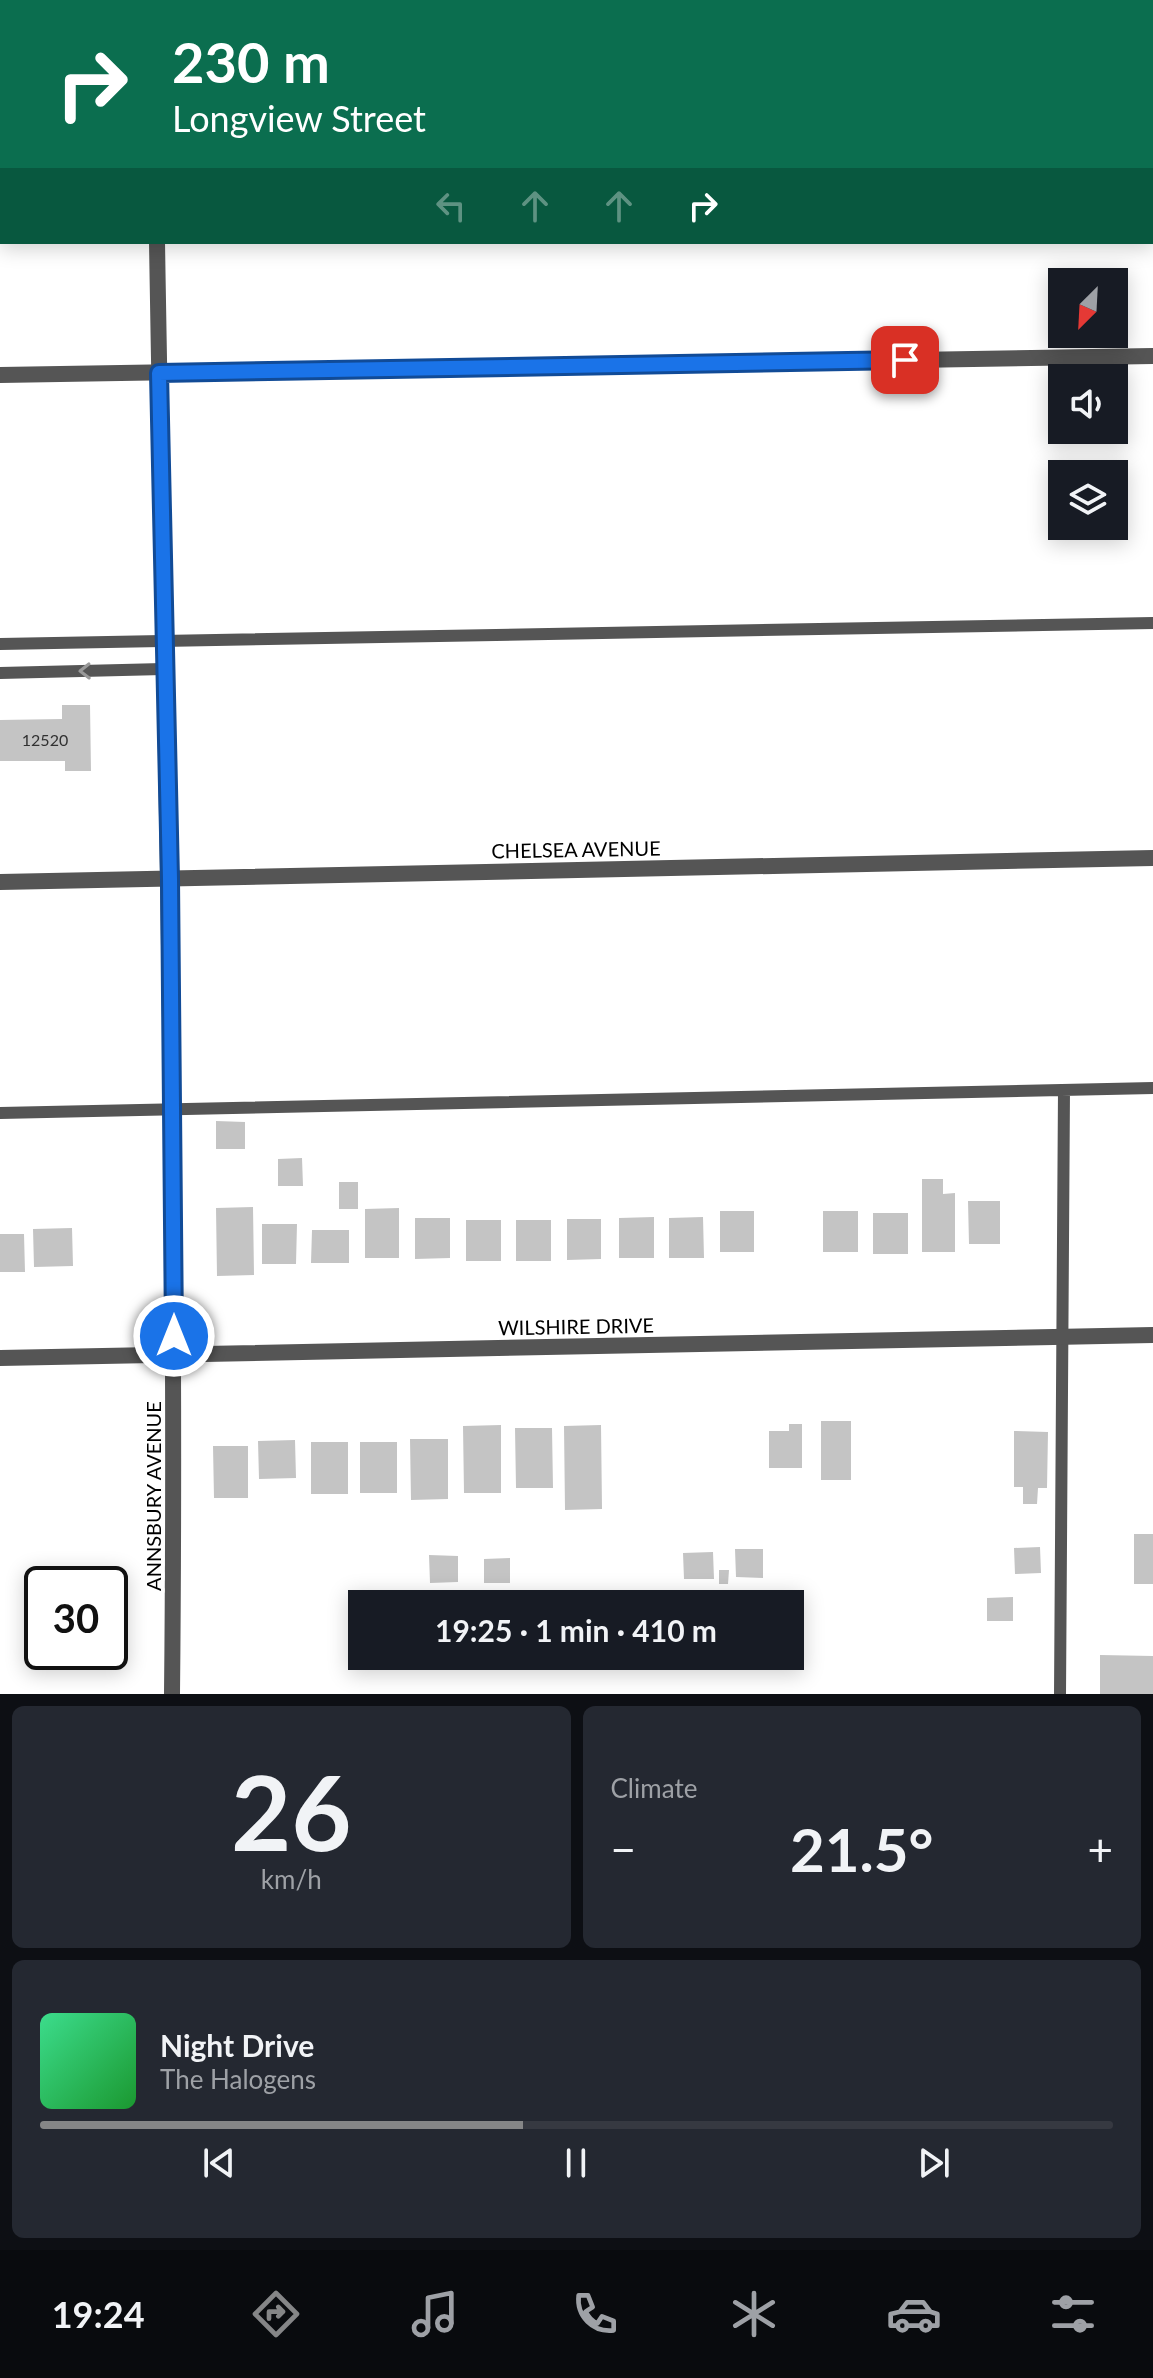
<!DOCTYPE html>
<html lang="en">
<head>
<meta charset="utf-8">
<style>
  body { margin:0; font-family:Lato,sans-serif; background:#242831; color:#f1f3f6; height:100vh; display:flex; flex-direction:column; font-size:30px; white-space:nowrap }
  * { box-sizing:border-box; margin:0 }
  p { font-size:26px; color:#9ea1a6 }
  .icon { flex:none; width:44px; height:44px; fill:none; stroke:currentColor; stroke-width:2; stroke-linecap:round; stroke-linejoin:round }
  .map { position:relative; height:1694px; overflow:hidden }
  .sheet { display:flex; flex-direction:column; gap:12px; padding:12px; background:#0d0f14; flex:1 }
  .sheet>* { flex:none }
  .hud { position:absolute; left:0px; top:0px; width:1154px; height:244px; box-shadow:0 4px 20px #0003; background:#0b6e4f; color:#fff; overflow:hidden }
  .needle { width:52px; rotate:204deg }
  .buttons { position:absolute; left:1048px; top:268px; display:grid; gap:16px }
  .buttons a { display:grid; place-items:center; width:80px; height:80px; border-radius:0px; background:#171b24; box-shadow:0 4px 20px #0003; font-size:40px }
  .speed { position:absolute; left:24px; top:1566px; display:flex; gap:16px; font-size:40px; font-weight:700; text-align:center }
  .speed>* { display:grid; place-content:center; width:104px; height:104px; border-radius:50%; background:#171b24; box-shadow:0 4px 20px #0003; line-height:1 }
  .speed .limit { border:4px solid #111; border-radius:12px; background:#fff; color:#111 }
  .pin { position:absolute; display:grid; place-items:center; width:68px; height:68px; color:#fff; margin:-34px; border-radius:16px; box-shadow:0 4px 12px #0006 }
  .me { position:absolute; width:88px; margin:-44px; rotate:0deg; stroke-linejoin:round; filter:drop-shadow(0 0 6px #0008) }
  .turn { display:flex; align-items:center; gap:28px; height:168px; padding:0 40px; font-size:36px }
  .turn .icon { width:104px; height:104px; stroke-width:2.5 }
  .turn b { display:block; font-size:56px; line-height:68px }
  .lanes { display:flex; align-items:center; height:76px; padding:0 40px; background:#0003; justify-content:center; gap:40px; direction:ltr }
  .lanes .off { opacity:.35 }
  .big { font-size:60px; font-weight:700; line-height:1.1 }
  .sheet .card { flex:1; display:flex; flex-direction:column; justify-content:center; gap:12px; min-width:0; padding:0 28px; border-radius:12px; background:#242831 }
  .sheet .dial { align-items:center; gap:0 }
  .dial b { font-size:104px; line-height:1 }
  .song { display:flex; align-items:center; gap:24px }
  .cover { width:96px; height:96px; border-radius:12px; background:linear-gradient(135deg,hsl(150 70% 55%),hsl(130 70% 35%)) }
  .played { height:8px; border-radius:4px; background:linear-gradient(90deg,#858687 45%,#363941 45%) }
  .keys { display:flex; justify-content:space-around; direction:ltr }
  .heat { display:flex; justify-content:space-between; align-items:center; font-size:44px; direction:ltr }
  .sheet .tiles { flex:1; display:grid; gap:12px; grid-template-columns:1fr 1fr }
  .card:last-child { grid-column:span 2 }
  .trip { position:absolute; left:348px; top:1590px; width:456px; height:80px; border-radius:0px; background:#171b24; box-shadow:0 4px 20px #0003; font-weight:700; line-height:80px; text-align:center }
  .menu { display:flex; height:128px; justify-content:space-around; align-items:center; background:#090b0e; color:#9ea1a6 }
  .menu .icon { width:56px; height:56px }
  .menu .current { color:#858687 }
  .menu b { font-size:36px; color:#f1f3f6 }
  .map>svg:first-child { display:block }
  .building { fill:#c4c4c4 }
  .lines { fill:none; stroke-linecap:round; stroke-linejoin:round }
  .lane { stroke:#555; stroke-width:12 }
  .street { stroke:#555; stroke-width:16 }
  .oneway { stroke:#999 }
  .route-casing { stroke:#114b97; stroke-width:20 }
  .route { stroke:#1a73e8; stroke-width:14 }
  .labels { text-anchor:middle; stroke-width:7; stroke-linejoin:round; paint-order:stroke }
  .number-label { font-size:16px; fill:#313131 }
  .street-label { font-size:20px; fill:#000; stroke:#fff }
</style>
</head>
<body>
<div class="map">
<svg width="1153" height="1694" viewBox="0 0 1153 1694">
  <rect width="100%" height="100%" fill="#fff"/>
  <path class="building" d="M 62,705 L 90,705 L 91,771 L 65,771 L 65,761 L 0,761 L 0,720 L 62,719 Z
    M 216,1121 L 245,1122 L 245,1149 L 216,1149 Z
    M 302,1158 L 303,1186 L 278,1186 L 278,1159 Z
    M 922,1179 L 943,1179 L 943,1194 L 955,1193 L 955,1252 L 922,1252 Z
    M 339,1182 L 358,1182 L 358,1209 L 339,1209 Z
    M 968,1201 L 1000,1201 L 1000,1244 L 969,1244 Z
    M 253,1207 L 254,1275 L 217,1276 L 216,1208 Z
    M 399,1208 L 399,1258 L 365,1258 L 365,1209 Z
    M 720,1211 L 754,1211 L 754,1252 L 720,1252 Z
    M 823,1211 L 858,1211 L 858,1252 L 823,1252 Z
    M 873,1213 L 908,1213 L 908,1254 L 873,1254 Z
    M 654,1217 L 654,1258 L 619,1258 L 619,1218 Z
    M 703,1217 L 704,1258 L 669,1258 L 669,1218 Z
    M 415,1218 L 450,1218 L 450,1258 L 415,1259 Z
    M 567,1219 L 601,1219 L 601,1259 L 567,1260 Z
    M 466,1220 L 501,1220 L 501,1261 L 466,1261 Z
    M 516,1220 L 551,1220 L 551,1261 L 516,1261 Z
    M 262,1224 L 297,1224 L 296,1264 L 262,1264 Z
    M 72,1228 L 73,1266 L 34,1267 L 33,1229 Z
    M 312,1230 L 349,1230 L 349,1263 L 311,1263 Z
    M 0,1234 L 24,1234 L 25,1272 L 0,1272 Z
    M 821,1421 L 851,1421 L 851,1480 L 821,1480 Z
    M 789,1424 L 802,1424 L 802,1468 L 769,1468 L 769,1431 L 789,1431 Z
    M 501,1425 L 501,1493 L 464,1493 L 463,1426 Z
    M 601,1425 L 602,1509 L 565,1510 L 564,1426 Z
    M 515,1428 L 552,1428 L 553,1488 L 516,1488 Z
    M 1014,1431 L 1048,1432 L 1047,1488 L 1038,1488 L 1037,1504 L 1023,1504 L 1023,1487 L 1014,1487 Z
    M 410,1439 L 448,1439 L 448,1499 L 411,1500 Z
    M 295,1440 L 296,1478 L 259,1479 L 258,1441 Z
    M 311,1442 L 348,1442 L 348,1494 L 311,1494 Z
    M 360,1442 L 397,1442 L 397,1493 L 360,1493 Z
    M 213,1446 L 248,1446 L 248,1498 L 214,1498 Z
    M 1134,1534 L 1153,1534 L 1153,1584 L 1134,1584 Z
    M 1040,1547 L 1041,1573 L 1015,1574 L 1014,1548 Z
    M 735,1549 L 763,1549 L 763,1578 L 736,1577 Z
    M 713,1552 L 714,1579 L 684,1579 L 683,1553 Z
    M 429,1555 L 458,1556 L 458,1582 L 430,1583 Z
    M 510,1558 L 510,1583 L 484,1583 L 484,1559 Z
    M 719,1570 L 729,1570 L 728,1584 L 719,1584 Z
    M 1013,1597 L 1013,1621 L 987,1621 L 987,1598 Z
    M 1100,1655 L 1153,1656 L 1153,1694 L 1100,1694 Z"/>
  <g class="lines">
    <path class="lane" d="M 1152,117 L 1153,117
      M 0,135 L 2,135
      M 0,644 L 1153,623
      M 0,673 L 163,669
      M 0,1113 L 1153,1088
      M 1060,1694 L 1064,1090"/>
    <path class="street" d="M 153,0 L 153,2
      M 157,242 C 165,726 177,1210 172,1694
      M 0,375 L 1153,356
      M 0,882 L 1153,858
      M 0,1358 L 1153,1335"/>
  </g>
  <defs><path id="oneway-chevron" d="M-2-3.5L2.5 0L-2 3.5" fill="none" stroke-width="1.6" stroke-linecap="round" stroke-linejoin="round" transform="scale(2)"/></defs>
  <use class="oneway" href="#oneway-chevron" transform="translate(85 671) rotate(179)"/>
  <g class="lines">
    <defs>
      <path id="route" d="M 174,1336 L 170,879 L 159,373 L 905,360"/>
    </defs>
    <use href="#route" class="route-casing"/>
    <use href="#route" class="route"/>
  </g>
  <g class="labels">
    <g class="number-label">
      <text x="45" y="746">12520</text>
    </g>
    <g class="street-label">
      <text transform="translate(576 850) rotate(-1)" y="7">CHELSEA AVENUE</text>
      <text transform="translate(576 1327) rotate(-1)" y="7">WILSHIRE DRIVE</text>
      <text transform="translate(154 1496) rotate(-90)" y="7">ANNSBURY AVENUE</text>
    </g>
  </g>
</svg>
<div class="buttons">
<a><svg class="needle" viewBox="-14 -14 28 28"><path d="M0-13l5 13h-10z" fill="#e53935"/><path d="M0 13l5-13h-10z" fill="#9ea1a6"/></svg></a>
<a><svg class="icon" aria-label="sound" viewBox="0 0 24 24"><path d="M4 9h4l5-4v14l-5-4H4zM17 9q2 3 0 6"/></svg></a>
<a><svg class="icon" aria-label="layers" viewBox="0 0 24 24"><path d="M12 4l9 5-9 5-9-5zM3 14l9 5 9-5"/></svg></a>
</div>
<div class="speed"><div class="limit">30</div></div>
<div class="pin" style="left:905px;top:360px;background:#d93025"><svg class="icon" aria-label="arrive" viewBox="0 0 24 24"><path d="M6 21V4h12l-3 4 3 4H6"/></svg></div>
<svg class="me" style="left:174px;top:1336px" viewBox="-20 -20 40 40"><circle r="17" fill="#1a73e8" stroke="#fff" stroke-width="3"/><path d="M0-11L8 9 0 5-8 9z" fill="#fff"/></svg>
<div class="trip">19:25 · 1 min · 410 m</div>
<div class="hud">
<div class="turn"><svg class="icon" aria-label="right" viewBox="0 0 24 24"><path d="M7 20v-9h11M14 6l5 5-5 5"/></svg><div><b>230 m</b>Longview Street</div></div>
<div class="lanes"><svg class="icon off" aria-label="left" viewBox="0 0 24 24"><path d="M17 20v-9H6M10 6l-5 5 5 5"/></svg><svg class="icon off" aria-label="ahead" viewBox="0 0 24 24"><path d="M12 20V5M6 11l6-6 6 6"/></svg><svg class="icon off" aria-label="ahead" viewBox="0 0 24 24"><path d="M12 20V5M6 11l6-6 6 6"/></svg><svg class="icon" aria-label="right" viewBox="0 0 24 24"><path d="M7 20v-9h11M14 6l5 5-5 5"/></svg></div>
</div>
</div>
<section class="sheet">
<div class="tiles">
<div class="card dial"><b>26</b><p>km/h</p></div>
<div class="card"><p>Climate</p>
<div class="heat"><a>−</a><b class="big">21.5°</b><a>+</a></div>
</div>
<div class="card">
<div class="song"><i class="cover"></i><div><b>Night Drive</b><p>The Halogens</p></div></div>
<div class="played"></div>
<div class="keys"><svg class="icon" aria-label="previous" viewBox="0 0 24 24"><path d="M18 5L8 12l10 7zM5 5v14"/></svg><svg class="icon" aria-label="pause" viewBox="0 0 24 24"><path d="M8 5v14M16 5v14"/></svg><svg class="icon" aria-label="next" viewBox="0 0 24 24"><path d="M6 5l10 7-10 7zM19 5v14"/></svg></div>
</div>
</div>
</section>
<nav class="menu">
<b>19:24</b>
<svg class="icon current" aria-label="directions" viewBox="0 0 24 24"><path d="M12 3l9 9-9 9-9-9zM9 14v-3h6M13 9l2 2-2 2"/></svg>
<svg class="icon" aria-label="music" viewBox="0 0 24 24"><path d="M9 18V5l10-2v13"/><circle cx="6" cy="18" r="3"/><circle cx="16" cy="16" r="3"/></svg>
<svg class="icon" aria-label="phone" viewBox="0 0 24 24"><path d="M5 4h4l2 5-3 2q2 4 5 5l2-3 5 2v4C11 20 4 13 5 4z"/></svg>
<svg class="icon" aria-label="climate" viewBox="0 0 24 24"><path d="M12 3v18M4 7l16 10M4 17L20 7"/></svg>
<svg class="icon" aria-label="car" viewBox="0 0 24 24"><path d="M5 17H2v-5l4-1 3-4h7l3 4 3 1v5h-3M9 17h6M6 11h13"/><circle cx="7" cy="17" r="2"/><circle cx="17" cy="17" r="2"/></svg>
<svg class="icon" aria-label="filters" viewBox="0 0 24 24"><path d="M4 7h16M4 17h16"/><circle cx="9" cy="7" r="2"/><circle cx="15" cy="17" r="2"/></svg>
</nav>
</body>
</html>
